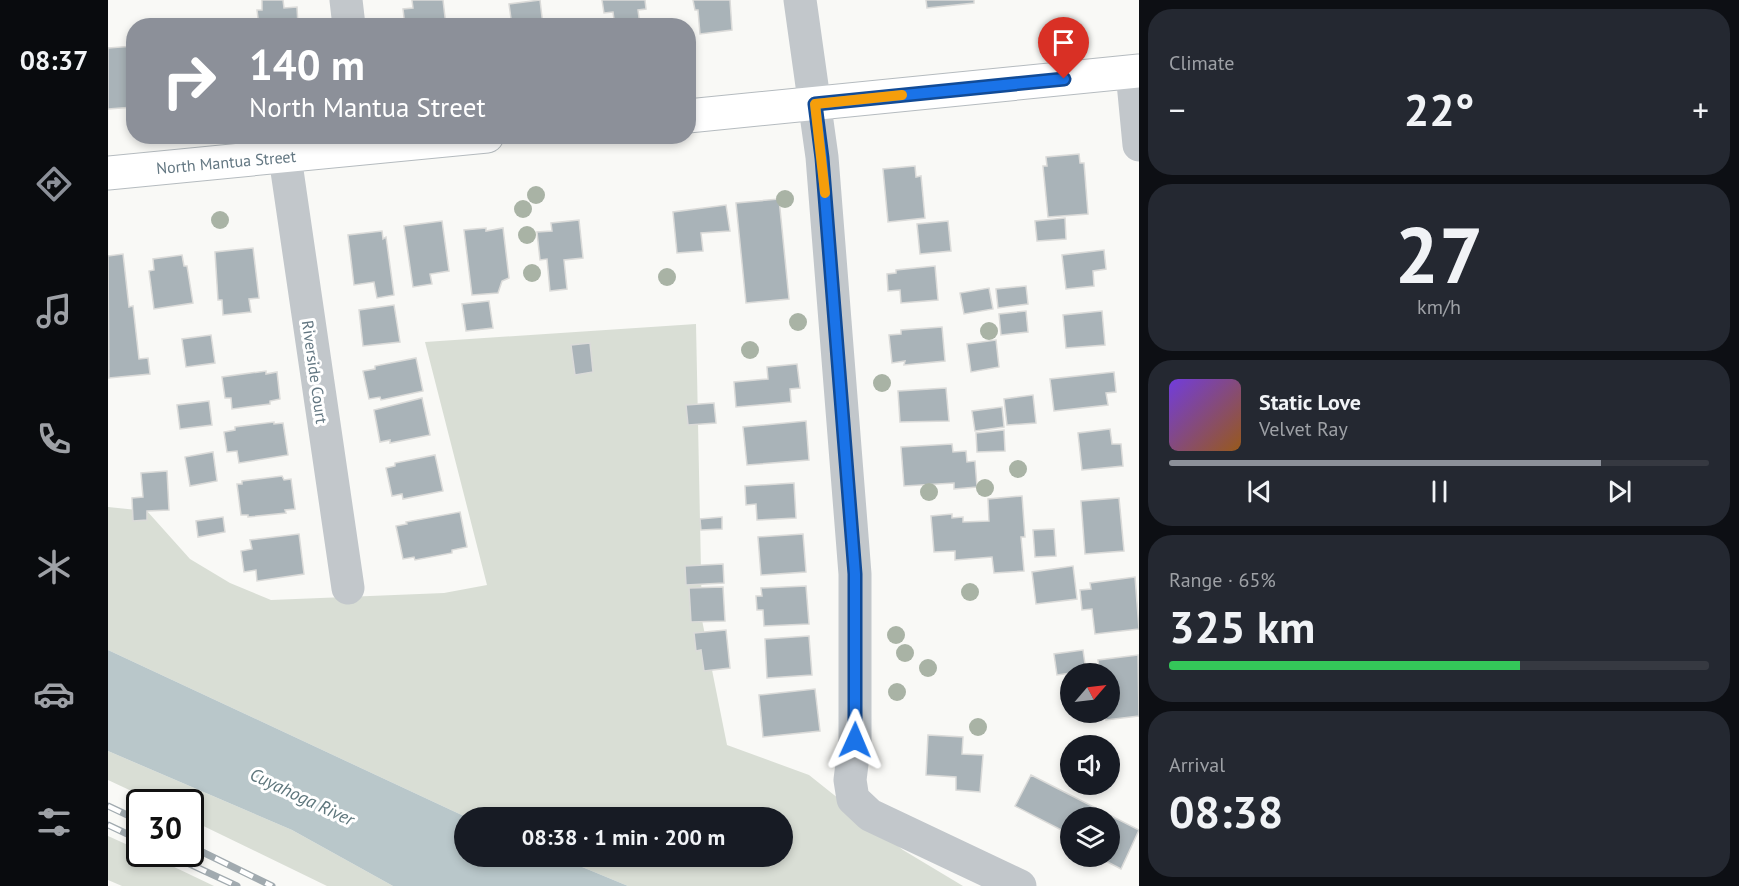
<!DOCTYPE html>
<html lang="en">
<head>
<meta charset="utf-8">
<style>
  body { margin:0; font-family:"PT Sans",sans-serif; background:#242831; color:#f1f3f6; height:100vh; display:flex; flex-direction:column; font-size:22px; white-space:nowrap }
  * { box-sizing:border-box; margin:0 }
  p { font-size:20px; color:#9ea1a6 }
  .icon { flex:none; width:33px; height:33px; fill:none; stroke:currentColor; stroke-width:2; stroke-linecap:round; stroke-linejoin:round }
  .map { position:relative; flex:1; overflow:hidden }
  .details { display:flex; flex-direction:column; gap:9px; padding:9px; background:#0d0f14; width:600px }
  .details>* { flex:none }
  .top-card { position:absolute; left:18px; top:18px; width:570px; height:126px; border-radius:24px; box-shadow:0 3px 9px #0003; background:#8c9099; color:#fff; overflow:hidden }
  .needle { width:39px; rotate:62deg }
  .fabs { position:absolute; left:952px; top:663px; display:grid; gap:12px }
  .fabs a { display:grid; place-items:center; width:60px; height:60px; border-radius:50%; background:#171b24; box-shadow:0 3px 9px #0003; font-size:30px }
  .speed { position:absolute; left:18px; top:789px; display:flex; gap:12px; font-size:30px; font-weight:700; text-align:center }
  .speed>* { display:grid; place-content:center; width:78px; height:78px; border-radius:50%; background:#171b24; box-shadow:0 3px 9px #0003; line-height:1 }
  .speed .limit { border:3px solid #111; border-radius:9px; background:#fff; color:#111 }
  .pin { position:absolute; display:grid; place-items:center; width:51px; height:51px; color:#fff; margin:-62px -26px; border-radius:50% 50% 50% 0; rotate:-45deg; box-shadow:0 0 6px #0007 }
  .pin .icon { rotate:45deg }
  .me { position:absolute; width:66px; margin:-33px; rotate:1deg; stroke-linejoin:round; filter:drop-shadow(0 0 4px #0008) }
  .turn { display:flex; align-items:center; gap:21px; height:126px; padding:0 24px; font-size:27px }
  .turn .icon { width:78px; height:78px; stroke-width:2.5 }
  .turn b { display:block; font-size:42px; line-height:51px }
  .big { font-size:45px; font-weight:700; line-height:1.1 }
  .details .widget { flex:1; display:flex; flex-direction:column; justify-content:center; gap:9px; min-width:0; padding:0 21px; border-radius:24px; background:#242831 }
  .details .dial { align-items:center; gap:0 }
  .dial b { font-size:78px; line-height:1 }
  .song { display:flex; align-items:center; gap:18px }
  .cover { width:72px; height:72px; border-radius:9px; background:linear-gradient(135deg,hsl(260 70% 55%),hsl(30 70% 35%)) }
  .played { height:6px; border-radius:3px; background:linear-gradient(90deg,#8c9099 80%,#363941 80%) }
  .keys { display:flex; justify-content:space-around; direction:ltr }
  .heat { display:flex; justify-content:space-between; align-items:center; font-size:33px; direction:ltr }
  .charge { height:9px; border-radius:4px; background:linear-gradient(90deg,#34c759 65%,#363941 0) }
  .trip { position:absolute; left:346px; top:807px; width:339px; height:60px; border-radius:30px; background:#171b24; box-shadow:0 3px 9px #0003; font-weight:700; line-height:60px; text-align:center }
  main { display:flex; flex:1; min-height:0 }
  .menu { display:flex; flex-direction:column; width:108px; justify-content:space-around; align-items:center; background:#090b0e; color:#9ea1a6 }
  .menu .icon { width:42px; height:42px }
  .menu .active { color:#8c9099 }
  .menu b { font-size:27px; color:#f1f3f6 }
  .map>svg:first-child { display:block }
  .green { fill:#d9ded5 }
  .water { fill:#b9c7ca }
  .building { fill:#a9b3b8; stroke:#dbdbd9; stroke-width:1.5 }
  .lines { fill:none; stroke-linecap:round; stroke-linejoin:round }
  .major-casing { stroke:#b5bbbf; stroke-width:35 }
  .minor { stroke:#c2c7cb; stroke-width:33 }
  .major { stroke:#fff; stroke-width:33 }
  .rail-casing { stroke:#a1aaaf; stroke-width:7 }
  .rail { stroke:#fff; stroke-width:4.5; stroke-dasharray:14; stroke-linecap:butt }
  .tree { fill:#a9b3a5 }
  .route-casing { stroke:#114b97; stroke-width:15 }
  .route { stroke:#1a73e8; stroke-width:10 }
  .slow { stroke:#f59e0b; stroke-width:10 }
  .labels { text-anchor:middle; stroke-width:6; stroke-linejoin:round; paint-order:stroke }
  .street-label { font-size:16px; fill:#637782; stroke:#fff }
  .water-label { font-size:18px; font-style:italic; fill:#5e767c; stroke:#fff }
</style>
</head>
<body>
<main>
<nav class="menu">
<b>08:37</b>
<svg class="icon active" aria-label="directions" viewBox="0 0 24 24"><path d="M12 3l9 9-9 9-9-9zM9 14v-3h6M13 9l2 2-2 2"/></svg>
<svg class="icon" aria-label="music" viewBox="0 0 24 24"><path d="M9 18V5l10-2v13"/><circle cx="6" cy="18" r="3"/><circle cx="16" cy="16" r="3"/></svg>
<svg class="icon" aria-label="phone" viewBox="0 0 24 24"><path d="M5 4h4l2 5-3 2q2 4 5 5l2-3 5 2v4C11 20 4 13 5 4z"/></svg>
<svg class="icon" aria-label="climate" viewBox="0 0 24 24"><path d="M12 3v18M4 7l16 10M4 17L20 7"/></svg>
<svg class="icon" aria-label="car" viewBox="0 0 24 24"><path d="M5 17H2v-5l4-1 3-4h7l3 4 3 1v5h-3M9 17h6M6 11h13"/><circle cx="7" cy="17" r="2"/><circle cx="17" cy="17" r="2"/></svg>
<svg class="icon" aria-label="filters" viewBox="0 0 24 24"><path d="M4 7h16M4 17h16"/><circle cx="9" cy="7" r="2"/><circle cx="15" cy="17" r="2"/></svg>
</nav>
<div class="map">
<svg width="1031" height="886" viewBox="0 0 1031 886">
  <rect width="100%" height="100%" fill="#f9f9f6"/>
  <path class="green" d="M 588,324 L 594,620 L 619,745 L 701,775 L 795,850 L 855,886 L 520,886 L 450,857 L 675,856 L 675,818 L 358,817 L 0,650 L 0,507 L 39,511 L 82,559 L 122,583 L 163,600 L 336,593 L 379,585 L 317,342 Z
    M 0,751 L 184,830 L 285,886 L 219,886 L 83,820 L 82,802 L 47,802 L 0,780 Z
    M 0,836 L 31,850 L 32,854 L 39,854 L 106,886 L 14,886 L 0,880 Z"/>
  <path class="water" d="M 0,650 L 358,817 L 357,856 L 450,857 L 520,886 L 285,886 L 184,830 L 0,751 Z"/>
  <path class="building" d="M 154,0 L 175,0 L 176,8 L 189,7 L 190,26 L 151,26 L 149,10 L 154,10 Z
    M 304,0 L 335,0 L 338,26 L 297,26 L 295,9 L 305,8 Z
    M 432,0 L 435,26 L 404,26 L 401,4 Z
    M 494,0 L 537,0 L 538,9 L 530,10 L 532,26 L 507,26 L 505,12 L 496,13 Z
    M 585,0 L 622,0 L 624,30 L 592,34 L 590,10 L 587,10 Z
    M 818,0 L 866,0 L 866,3 L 819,8 Z
    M 26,46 L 26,107 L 0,109 L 0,48 Z
    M 971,154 L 972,163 L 976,163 L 980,214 L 940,217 L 935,166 L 939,166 L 938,157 Z
    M 807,166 L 808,177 L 813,176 L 817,218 L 780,222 L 775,169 Z
    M 671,199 L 681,299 L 638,303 L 628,203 Z
    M 618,205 L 622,231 L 593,233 L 595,251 L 569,253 L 565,212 Z
    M 957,218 L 958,239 L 929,241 L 927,221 Z
    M 471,220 L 475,258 L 456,260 L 459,289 L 442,291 L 439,259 L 432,260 L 429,232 L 444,231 L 443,223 Z
    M 334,221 L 341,271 L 322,274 L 324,284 L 305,287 L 296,226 Z
    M 840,221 L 843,251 L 812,254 L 809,224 Z
    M 378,228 L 378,231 L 395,228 L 401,278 L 394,281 L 390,293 L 364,295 L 356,230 Z
    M 274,231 L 275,239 L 278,237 L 286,295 L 269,298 L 266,282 L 246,285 L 240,235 Z
    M 145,248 L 151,298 L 141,299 L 143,312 L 115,315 L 114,300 L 110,300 L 107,252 Z
    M 996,250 L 998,269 L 985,271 L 986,286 L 958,289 L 954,255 Z
    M 15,254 L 21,307 L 25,306 L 31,359 L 40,358 L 42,374 L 1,378 L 0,256 Z
    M 74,255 L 76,266 L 79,266 L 85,303 L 46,309 L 41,271 L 46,270 L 45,259 Z
    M 827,266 L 830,300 L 793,303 L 792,290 L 780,291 L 779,274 L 788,273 L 788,270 Z
    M 918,286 L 920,304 L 890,308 L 888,289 Z
    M 881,288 L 885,309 L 856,314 L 852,293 Z
    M 381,301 L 385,328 L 358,331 L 354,304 Z
    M 286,305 L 292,342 L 255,346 L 251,310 Z
    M 918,311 L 920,332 L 893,335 L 891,314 Z
    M 994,311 L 997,345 L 958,348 L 955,315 Z
    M 834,327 L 837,361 L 796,365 L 797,361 L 784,363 L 781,335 L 793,334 L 793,330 Z
    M 103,335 L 107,363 L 78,367 L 74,339 Z
    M 888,340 L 891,367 L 863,372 L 859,344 Z
    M 482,343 L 485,372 L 467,375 L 463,345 Z
    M 308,358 L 315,391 L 273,400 L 272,397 L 261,399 L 255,371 L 267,369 L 267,366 Z
    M 689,364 L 692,388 L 682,389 L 683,402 L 628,407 L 626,382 L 660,379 L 659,367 Z
    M 158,371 L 158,374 L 169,372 L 172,399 L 162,401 L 162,404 L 124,409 L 123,398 L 117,398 L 114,377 Z
    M 1006,372 L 1008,392 L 998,393 L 1000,405 L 946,411 L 942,379 Z
    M 838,388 L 841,421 L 792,422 L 790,391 Z
    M 925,395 L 928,423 L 899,425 L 896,399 Z
    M 314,398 L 322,435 L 282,443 L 282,440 L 272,442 L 266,410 Z
    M 101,401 L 104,425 L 72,429 L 69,405 Z
    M 606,403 L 608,423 L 580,425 L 578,405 Z
    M 894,407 L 896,427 L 867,431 L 864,411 Z
    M 698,421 L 701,460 L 639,465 L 635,427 Z
    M 166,422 L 166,424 L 175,423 L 180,455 L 131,463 L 129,451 L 119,452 L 116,432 L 127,430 L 127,427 Z
    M 1002,429 L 1004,444 L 1013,444 L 1015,466 L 974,470 L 970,433 Z
    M 896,430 L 897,451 L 869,452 L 868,433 Z
    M 844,444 L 845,452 L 858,451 L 859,462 L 867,461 L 869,487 L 846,489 L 846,483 L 796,486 L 793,447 Z
    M 105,452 L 109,481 L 82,486 L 77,457 Z
    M 327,455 L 335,491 L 295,499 L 294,494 L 284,496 L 278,468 L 287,466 L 287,463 Z
    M 59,471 L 61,510 L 39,511 L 39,520 L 25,521 L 24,498 L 35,497 L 33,473 Z
    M 174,476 L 176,480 L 183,479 L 187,509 L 177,510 L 178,513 L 140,517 L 140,515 L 133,515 L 129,484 L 134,484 L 134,481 Z
    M 686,483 L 688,518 L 649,520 L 648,504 L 638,505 L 637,486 Z
    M 914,496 L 917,537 L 913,537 L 916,571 L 886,573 L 884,557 L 847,560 L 847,551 L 826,552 L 823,516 L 844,514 L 844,518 L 855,517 L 855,522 L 881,521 L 880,499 Z
    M 1011,498 L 1016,551 L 977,554 L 973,501 Z
    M 352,512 L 359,547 L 344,550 L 344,553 L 307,560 L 306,557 L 295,559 L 288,526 L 299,524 L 298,522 Z
    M 115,517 L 117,532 L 90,537 L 88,521 Z
    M 614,517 L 614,529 L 593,530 L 592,519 Z
    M 946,529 L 948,556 L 927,557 L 925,530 Z
    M 191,534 L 196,574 L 149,581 L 148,570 L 136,572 L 133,551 L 144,549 L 142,540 Z
    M 695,534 L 698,572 L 653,575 L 650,537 Z
    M 615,564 L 616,583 L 578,585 L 577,566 Z
    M 965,566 L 969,599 L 928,604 L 924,572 Z
    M 1027,577 L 1031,629 L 987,634 L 984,609 L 974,610 L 972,590 L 983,589 L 982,583 Z
    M 698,586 L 701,624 L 656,626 L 655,610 L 649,610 L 648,596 L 654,596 L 653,588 Z
    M 615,587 L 617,621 L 583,622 L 581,588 Z
    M 618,630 L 622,668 L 596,671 L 593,650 L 588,651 L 586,633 Z
    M 701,636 L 704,675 L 659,678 L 657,639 Z
    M 975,650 L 978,671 L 949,675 L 946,654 Z
    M 1030,655 L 1031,716 L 998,720 L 997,712 L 1002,712 L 1002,674 L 992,674 L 990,660 Z
    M 707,689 L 712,731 L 655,737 L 651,695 Z
    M 820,735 L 855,737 L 854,754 L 875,755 L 872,792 L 848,790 L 848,777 L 818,775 Z
    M 923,775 L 1031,830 L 1013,869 L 988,856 L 1002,856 L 1002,818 L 963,818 L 963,835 L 907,806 Z"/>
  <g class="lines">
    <defs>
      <path id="major" d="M 580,116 L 1031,71
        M 0,173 L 379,136"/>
    </defs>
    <use href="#major" class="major-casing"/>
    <path class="minor" d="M 238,0 L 241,26
      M 692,0 L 714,157 L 747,574 L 747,740 L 742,780 L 745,799 L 762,815 L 912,886
      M 1024,72 L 1031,145
      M 177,157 L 240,588"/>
    <use href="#major" class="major"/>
    <defs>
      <path id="rail" d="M 0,806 L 32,821
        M 0,825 L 32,840
        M 82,846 L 164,886
        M 60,854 L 129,886"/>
    </defs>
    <use href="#rail" class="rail-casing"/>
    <use href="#rail" class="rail"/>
  </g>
  <g class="tree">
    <circle cx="428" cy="195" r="9"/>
    <circle cx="677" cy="199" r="9"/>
    <circle cx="415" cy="209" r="9"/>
    <circle cx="112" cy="220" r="9"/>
    <circle cx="419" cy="235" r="9"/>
    <circle cx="424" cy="273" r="9"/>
    <circle cx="559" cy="277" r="9"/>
    <circle cx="690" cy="322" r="9"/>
    <circle cx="881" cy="331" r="9"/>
    <circle cx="642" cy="350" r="9"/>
    <circle cx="774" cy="383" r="9"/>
    <circle cx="910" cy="469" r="9"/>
    <circle cx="877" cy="488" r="9"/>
    <circle cx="821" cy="492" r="9"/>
    <circle cx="862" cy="592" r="9"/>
    <circle cx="788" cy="635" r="9"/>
    <circle cx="797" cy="653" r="9"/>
    <circle cx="820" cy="668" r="9"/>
    <circle cx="789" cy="692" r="9"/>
    <circle cx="870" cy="727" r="9"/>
  </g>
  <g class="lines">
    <defs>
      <path id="route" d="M 747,740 L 747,574 L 714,158 L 707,104 L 956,79"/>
    </defs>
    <use href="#route" class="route-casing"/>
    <use href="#route" class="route"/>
    <path class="slow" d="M 717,193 L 707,104 L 794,95"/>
  </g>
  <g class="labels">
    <g class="street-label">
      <text transform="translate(118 162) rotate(-5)" y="6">North Mantua Street</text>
      <text transform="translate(207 372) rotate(82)" y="6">Riverside Court</text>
    </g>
    <g class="water-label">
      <text transform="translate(194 797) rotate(25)" y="6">Cuyahoga River</text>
    </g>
  </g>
</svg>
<div class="fabs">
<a><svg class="needle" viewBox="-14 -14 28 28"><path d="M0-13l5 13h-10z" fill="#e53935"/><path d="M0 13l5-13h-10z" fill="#9ea1a6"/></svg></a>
<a><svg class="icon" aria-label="sound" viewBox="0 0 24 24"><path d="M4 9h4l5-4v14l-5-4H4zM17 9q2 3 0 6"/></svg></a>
<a><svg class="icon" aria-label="layers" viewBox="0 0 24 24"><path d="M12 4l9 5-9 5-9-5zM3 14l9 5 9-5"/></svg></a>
</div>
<div class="speed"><div class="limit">30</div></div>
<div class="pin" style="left:956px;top:79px;background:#d93025"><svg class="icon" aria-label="arrive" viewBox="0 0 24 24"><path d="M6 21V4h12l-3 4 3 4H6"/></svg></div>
<svg class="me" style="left:747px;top:740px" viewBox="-20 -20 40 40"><path d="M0-17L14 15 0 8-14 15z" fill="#1a73e8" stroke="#fff" stroke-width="4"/></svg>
<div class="trip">08:38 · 1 min · 200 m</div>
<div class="top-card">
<div class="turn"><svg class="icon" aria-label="right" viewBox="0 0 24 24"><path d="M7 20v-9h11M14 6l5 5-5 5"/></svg><div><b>140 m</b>North Mantua Street</div></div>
</div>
</div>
<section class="details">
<div class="widget"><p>Climate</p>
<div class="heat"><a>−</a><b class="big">22°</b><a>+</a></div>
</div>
<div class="widget dial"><b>27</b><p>km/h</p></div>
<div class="widget">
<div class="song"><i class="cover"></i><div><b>Static Love</b><p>Velvet Ray</p></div></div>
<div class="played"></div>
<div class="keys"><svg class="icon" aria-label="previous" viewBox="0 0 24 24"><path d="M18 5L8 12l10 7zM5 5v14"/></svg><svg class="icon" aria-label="pause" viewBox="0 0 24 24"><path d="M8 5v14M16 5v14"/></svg><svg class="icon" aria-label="next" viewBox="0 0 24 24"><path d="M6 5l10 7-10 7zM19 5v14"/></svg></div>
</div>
<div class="widget"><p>Range · 65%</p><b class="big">325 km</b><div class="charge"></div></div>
<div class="widget"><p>Arrival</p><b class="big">08:38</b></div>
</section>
</main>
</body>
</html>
